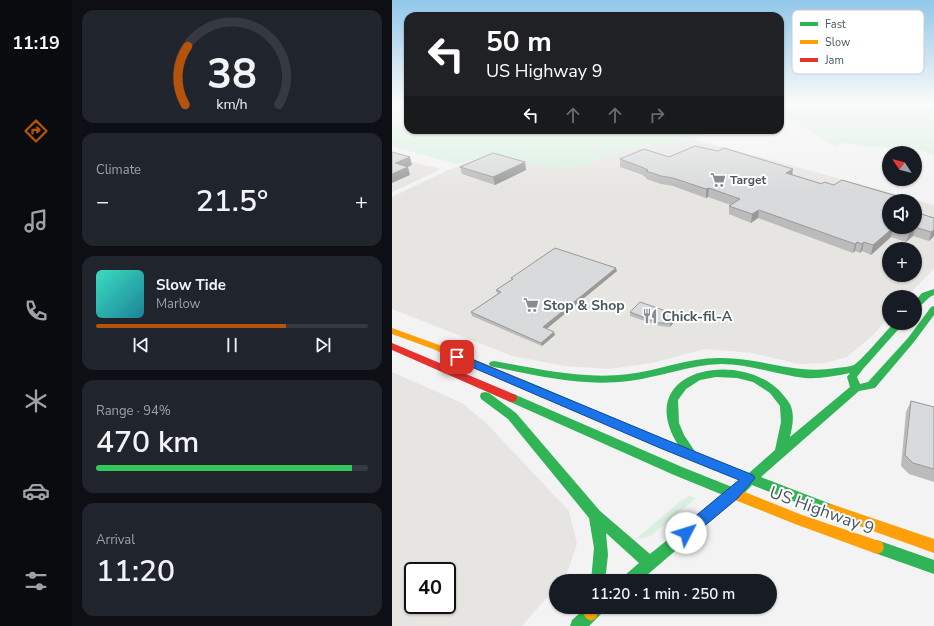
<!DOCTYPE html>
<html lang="en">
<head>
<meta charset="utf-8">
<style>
  body { margin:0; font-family:"Nunito Sans",sans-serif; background:#20242c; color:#f1f3f6; height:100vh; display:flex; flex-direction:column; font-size:15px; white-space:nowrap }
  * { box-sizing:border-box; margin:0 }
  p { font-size:13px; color:#9ea1a6 }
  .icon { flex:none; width:22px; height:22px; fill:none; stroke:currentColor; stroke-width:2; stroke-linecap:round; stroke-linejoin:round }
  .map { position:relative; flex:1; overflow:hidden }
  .sheet { display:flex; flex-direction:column; gap:10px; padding:10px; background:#0d0f14; width:320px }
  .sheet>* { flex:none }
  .top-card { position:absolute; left:12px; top:12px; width:380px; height:122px; border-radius:12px; box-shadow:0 1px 3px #0004; background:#202124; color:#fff; overflow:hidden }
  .needle { width:26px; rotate:306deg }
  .tools { position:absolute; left:490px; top:146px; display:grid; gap:8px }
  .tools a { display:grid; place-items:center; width:40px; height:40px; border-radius:50%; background:#171b24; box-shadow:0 1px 3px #0004; font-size:20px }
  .speed { position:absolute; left:12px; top:562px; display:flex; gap:8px; font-size:20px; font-weight:700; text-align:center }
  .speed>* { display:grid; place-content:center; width:52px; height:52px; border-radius:50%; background:#171b24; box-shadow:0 1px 3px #0004; line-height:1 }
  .speed .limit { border:2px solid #111; border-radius:6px; background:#fff; color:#111 }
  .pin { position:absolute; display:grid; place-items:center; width:34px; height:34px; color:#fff; margin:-17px; border-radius:8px; box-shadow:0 2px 6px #0006 }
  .me { position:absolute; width:44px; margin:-22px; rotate:50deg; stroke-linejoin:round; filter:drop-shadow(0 0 3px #0008) }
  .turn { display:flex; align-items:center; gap:14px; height:84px; padding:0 16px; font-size:18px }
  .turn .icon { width:52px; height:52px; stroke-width:2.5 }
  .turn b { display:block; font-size:28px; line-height:34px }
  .lanes { display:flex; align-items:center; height:38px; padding:0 16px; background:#0003; justify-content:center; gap:20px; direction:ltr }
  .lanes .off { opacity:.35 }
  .big { font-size:30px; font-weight:600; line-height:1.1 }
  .sheet .widget { flex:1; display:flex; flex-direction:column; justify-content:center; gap:6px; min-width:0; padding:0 14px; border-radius:12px; background:#20242c }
  .sheet .dial { align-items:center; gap:0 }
  .dial svg { height:104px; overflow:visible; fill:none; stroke:#363941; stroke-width:7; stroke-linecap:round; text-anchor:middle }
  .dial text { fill:#f1f3f6; stroke:none }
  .song { display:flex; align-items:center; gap:12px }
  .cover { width:48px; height:48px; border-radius:6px; background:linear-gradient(135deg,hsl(170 70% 55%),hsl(190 70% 35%)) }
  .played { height:4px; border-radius:2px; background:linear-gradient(90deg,#b45309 70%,#363941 70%) }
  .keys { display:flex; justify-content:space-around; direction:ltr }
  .heat { display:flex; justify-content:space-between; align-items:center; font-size:22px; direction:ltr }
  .charge { height:6px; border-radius:3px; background:linear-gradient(90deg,#34c759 94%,#363941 0) }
  .trip { position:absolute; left:157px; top:574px; width:228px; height:40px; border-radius:20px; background:#171b24; box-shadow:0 1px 3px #0004; font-weight:600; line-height:40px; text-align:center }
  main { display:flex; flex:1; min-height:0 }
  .menu { display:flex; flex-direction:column; width:72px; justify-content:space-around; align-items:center; background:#090b0e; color:#9ea1a6 }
  .menu .icon { width:28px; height:28px }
  .menu .on { color:#b45309 }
  .menu b { font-size:18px; color:#f1f3f6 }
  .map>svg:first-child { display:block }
  .commercial { fill:#e7e5e1; fill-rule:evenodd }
  .green { fill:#d9f0e0 }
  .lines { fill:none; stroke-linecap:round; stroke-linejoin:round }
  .fast { fill:#30b455; fill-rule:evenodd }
  .slow { fill:#ff9f0a; fill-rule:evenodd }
  .jam { fill:#e5322d; fill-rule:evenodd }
  .wall { fill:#bbbbbc }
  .shaded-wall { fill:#989999 }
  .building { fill:#d9dadb; stroke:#989999 }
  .route { fill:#1a73e8; stroke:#114b97 }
  .labels { text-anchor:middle; stroke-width:4; stroke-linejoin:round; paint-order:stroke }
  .far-poi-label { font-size:12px; font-weight:bold; fill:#4a565e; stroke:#fff; text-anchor:start }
  .poi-label { font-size:14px; font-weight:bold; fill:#4a565e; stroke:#fff; text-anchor:start }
  .near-street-label { font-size:17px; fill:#4a565e; stroke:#fff }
  .key { fill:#fff; stroke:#c9cccf; stroke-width:1 }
  .key-label { font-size:11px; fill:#4a565e }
</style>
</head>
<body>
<main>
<nav class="menu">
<b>11:19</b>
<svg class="icon on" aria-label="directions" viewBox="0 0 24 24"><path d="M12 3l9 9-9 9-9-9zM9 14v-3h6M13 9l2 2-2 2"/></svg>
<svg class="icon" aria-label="music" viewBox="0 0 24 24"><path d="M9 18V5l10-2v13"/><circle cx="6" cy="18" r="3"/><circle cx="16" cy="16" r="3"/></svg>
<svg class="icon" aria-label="phone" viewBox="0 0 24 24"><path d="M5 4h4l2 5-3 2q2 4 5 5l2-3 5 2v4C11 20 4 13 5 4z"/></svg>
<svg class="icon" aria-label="climate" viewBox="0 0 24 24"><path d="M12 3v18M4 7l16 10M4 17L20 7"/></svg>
<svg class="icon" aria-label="car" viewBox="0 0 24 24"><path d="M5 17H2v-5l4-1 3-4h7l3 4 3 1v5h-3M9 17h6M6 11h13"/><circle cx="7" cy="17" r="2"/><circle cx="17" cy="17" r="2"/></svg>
<svg class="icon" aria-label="filters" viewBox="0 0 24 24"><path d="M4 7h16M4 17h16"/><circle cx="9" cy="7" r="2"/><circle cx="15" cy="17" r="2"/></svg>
</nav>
<section class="sheet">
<div class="widget dial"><svg viewBox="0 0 100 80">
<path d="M14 69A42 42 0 1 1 86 69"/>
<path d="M14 69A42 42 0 0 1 16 24" stroke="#b45309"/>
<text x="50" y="56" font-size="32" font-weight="700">38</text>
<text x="50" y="72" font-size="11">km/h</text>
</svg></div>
<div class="widget"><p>Climate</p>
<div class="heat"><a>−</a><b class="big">21.5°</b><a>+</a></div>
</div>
<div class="widget">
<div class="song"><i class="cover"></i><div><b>Slow Tide</b><p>Marlow</p></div></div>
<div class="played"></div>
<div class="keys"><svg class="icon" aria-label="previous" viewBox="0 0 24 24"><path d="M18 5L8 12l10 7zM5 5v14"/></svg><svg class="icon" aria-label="pause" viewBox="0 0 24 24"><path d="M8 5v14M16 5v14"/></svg><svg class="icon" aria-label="next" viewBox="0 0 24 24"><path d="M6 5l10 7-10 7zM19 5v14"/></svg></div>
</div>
<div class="widget"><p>Range · 94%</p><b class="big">470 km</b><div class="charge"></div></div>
<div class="widget"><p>Arrival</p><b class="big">11:20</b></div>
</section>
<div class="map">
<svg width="542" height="626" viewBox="0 0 542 626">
  <rect width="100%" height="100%" fill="#f3f3f3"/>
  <path class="commercial" d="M 302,140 L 384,161 L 542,205 L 542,268 L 515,297 L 497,297 L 497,317 L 481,335 L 455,357 L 433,363 L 407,364 L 361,353 L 313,349 L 260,363 L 217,369 L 173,366 L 120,356 L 0,309 L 0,197 L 56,170 L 98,153 L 190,166 L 231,150 ZM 497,201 L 523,201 L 523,227 L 497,227 ZM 497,249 L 523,249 L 523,275 L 497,275 Z
    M 0,157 L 49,169 L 0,192 Z
    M 0,372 L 70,403 L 93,422 L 177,511 L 185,544 L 174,576 L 170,581 L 164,581 L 164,587 L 130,626 L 0,626 ZM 21,571 L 55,571 L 55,605 L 21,605 Z"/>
  <path class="green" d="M 388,103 L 542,103 L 542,155 L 523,148 L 474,147 L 451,143 L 443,147 L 423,134 L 404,125 L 410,121 L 388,120 Z
    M 0,122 L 16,128 L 16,130 L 317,130 L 302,140 L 231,150 L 190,166 L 179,168 L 145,165 L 97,156 L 65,164 L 0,146 Z
    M 297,496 L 304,498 L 261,534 L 256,537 L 244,539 L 286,503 Z"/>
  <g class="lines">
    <path class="fast" d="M 542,289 L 542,295 C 534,298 531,306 523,309 L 523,301 L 530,293 Z
      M 542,306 L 542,315 L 522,342 L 483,388 L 467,391 L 369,477 L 444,506 L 446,510 L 444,514 L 439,516 L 360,485 L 348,498 L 344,499 L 248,581 L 230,581 L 232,576 L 247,563 L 214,533 L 216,555 L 213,581 L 199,581 L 202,548 L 197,518 L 116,419 L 89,399 L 88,396 L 89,393 L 93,392 L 97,393 L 124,413 L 208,511 L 258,554 L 331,495 L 282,475 L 116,401 L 115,398 L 116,395 L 120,394 L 124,395 L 290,467 L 340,487 L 348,480 L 296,459 L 124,386 L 123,383 L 124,380 L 132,380 L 286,445 C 238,367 354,347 392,396 C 396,401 399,404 400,410 C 402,419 400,428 398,437 L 458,387 L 455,377 L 458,373 C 443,376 428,379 413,378 C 385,375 358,364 329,364 C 297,365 268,377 237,381 C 191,387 147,376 102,367 L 98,366 L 97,364 L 98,362 L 102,361 C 147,369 192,380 237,374 C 269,370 298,357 330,358 C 370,358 403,375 444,368 C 450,367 457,367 462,365 C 468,362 495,330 502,323 L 512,323 L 471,369 L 465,377 L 468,384 L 476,382 L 516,338 L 539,307 ZM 324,377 L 345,378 L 361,382 L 378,393 L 388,406 L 389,422 L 383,450 L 357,473 L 304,453 L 292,435 L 287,423 L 286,400 L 294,389 L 308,380 Z
      M 485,540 L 542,560 L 542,574 L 480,552 L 478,547 L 480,542 Z
      M 195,607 L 214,607 L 211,612 L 197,626 L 178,626 L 180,620 Z"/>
    <path class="slow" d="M 0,328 L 47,345 L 132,380 L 133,383 L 132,386 L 124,386 L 41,349 L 0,334 Z
      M 343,488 L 410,515 L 490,542 L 492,547 L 490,552 L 485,554 L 403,524 L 338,498 L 337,494 L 338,490 Z
      M 439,504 L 542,539 L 542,553 L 434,514 L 432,510 L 434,506 Z
      M 192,607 L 208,607 L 204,618 L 199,621 L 194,618 L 191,613 Z"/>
    <path class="jam" d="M 0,343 L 124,395 L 125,398 L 124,401 L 120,402 L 116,401 L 0,350 Z"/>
  </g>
  <path class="wall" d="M 277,157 L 400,174 L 430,184 L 442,185 L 515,199 L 514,201 L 497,201 L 497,227 L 542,218 L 542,236 L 537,241 L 521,236 L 514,242 L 499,237 L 479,255 L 470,251 L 468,253 L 463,251 L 461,253 L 366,218 L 359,223 L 337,214 L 337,206 L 339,205 L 316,197 L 314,198 L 281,186 L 269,184 L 254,179 L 254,177 L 251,176 L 251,175 L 228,167 L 228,159 Z
    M 133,162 L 134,170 L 103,185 L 70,174 L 68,167 Z
    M 225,271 L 154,329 L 163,335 L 150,346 L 80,316 L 79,312 L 106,294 L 105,293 L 104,290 L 120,279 L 119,278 Z
    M 238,312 L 283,318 L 283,321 L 278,327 L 268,326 L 238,316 Z
    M 519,401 L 542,407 L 542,482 L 517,474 L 509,466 L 514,412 Z"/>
  <path class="shaded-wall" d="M 18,157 L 20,165 L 16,167 L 18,175 L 0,183 L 0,174 L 3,163 Z
    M 133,162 L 134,170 L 103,185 L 101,177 Z
    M 401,169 L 400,177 L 394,173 Z
    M 317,188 L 316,197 L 314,198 L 314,189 Z
    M 367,210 L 366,218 L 359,223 L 360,214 Z
    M 523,227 L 521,236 L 514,242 L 517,233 Z
    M 501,228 L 499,237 L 479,255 L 481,245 Z
    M 542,230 L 542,236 L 537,241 L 539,232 Z
    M 465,242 L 463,251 L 461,253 L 463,244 Z
    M 472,242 L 470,251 L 468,253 L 470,244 Z
    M 224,268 L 225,271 L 152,331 L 151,327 Z
    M 283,318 L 283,321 L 278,327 L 278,323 Z
    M 162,332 L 163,335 L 150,346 L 149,343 Z"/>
  <path class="building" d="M 303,146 L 326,151 L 332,148 L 401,169 L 394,173 L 430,184 L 432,182 L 442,185 L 450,180 L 515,199 L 513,201 L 497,201 L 497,227 L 523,227 L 523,212 L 542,218 L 542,230 L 539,232 L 523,227 L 517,233 L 501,228 L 481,245 L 472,242 L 470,244 L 465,242 L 463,244 L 367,210 L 360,214 L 337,206 L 348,199 L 317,188 L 314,189 L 281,178 L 269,176 L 254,171 L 256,170 L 251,168 L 252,168 L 228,159 L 252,149 L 277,157 Z
    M 0,152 L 18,157 L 3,163 L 16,167 L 0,174 Z
    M 101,153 L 133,162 L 101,177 L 68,167 Z
    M 163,248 L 224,268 L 151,327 L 162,332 L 149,343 L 79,312 L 109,292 L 104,290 L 121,279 L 119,278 Z
    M 248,302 L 274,311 L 283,318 L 278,323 L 267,323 L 238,312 Z
    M 519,401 L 542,407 L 542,469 L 521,463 L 513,455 Z"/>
  <linearGradient id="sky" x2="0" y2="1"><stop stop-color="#91c7e9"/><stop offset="0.54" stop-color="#fafafa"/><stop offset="1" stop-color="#fafafa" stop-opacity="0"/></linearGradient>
  <rect width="542" height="190" fill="url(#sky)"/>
  <path class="route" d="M 65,353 L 277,441 L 361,475 L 363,478 L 346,498 L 298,538 L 294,539 L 289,538 L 287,533 L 289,528 L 347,480 L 268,448 L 61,359 L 60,357 L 61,354 Z"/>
  <defs>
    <symbol id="supermarket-bare" viewBox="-9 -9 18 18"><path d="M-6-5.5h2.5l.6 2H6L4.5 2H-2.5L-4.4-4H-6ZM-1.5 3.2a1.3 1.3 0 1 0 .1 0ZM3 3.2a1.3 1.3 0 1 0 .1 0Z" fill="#858d92" stroke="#fff" stroke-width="2.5" paint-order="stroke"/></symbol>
    <symbol id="restaurant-bare" viewBox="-9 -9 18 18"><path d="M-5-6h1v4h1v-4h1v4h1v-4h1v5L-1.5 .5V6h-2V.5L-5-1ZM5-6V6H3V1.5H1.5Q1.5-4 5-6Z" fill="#858d92" stroke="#fff" stroke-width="2.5" paint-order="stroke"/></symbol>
  </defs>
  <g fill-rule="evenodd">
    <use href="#supermarket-bare" x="315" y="169" width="22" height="22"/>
    <use href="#supermarket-bare" x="128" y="294" width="22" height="22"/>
    <use href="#restaurant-bare" x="247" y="305" width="22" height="22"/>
  </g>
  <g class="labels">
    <g class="far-poi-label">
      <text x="338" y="184">Target</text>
    </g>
    <g class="poi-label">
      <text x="151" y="310">Stop &amp; Shop</text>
      <text x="270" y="321">Chick-fil-A</text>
    </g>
    <g class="near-street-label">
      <text transform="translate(430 510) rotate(20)" y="6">US Highway 9</text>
    </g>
  </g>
  <rect x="400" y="10" width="132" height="64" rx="6" class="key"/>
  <rect x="408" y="22" width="18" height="4" fill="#30b455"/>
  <rect x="408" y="40" width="18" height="4" fill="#ff9f0a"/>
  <rect x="408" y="58" width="18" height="4" fill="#e5322d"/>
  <g class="key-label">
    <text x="433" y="28">Fast</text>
    <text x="433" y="46">Slow</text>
    <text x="433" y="64">Jam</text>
  </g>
</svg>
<div class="tools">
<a><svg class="needle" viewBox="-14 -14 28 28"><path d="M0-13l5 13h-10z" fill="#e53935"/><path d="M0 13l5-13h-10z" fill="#9ea1a6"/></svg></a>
<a><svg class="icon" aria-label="sound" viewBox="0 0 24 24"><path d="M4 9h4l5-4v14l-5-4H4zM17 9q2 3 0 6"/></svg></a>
<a>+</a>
<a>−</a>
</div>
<div class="speed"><div class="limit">40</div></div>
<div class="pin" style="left:65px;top:357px;background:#d93025"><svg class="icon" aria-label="arrive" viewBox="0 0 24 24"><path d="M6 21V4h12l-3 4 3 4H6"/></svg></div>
<svg class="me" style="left:294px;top:533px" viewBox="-20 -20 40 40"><circle r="19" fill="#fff"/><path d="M0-13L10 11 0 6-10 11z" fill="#1a73e8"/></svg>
<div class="trip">11:20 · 1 min · 250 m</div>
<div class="top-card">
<div class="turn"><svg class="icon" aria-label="left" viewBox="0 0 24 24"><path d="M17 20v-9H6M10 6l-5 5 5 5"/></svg><div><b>50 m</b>US Highway 9</div></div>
<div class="lanes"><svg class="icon" aria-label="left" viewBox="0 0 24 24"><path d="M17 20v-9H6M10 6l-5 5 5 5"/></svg><svg class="icon off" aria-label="ahead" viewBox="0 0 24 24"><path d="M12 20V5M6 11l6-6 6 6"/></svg><svg class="icon off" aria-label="ahead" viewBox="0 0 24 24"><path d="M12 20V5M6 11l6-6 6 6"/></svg><svg class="icon off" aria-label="right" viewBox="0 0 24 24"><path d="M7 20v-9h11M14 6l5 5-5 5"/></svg></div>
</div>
</div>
</main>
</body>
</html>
